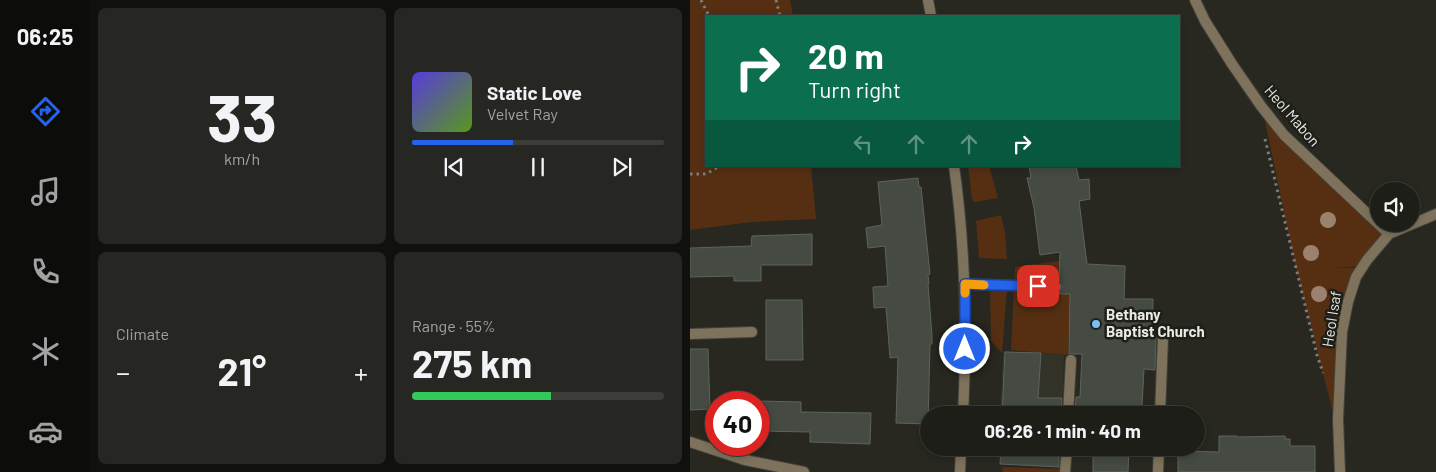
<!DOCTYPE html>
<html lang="en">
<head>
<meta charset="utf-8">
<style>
  body { margin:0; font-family:Barlow,sans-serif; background:#262722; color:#f1f3f6; height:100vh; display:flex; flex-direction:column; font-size:19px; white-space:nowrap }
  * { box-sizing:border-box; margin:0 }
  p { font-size:16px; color:#a1a2a2 }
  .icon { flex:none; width:28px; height:28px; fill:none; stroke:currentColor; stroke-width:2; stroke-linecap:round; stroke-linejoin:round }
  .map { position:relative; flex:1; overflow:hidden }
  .details { display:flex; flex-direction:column; gap:8px; padding:8px; background:#10100e; width:600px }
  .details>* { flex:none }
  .hud { position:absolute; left:15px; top:15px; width:475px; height:152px; border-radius:0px; box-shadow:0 2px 8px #0003,0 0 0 1px #3c3c38; background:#0b6e4f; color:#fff; overflow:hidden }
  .tools { position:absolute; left:680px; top:182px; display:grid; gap:10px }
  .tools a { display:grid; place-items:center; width:50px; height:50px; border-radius:50%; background:#1e1e19; box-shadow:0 2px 8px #0003,0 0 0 1px #3c3c38; font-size:25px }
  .speed { position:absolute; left:15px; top:391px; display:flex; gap:10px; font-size:25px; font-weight:700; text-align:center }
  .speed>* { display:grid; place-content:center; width:65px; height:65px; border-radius:50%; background:#1e1e19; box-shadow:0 2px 8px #0003,0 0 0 1px #3c3c38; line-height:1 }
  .speed .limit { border:8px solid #d22; background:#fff; color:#111 }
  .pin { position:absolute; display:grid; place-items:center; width:42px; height:42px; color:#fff; margin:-21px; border-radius:10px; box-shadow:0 2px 8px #0006 }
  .me { position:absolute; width:55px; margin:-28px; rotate:0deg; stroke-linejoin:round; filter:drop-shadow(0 0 4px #0008) }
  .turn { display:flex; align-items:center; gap:18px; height:105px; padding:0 20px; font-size:22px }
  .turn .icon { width:65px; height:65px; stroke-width:2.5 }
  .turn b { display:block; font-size:35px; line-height:42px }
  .lanes { display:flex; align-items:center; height:48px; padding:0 20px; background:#0003; justify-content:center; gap:25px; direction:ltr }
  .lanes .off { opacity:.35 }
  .big { font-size:38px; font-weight:700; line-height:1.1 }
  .details .card { flex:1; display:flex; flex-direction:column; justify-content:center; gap:8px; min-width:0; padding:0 18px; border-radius:8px; background:#262722 }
  .details .dial { align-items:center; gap:0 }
  .dial b { font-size:65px; line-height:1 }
  .song { display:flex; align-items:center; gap:15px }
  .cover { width:60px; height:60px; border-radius:8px; background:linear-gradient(135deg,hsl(250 70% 55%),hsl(90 70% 35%)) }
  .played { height:5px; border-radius:2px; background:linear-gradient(90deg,#2563eb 40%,#3c3c38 40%) }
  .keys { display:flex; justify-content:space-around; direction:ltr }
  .heat { display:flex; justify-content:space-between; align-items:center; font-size:28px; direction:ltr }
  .charge { height:8px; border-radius:4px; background:linear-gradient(90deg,#34c759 55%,#3c3c38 0) }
  .details .tiles { flex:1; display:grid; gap:8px; grid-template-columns:repeat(2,1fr) }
  .trip { position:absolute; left:230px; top:406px; width:285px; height:50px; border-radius:25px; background:#1e1e19; box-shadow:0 2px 8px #0003,0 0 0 1px #3c3c38; font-weight:700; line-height:50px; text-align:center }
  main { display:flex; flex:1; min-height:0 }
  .tab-bar { display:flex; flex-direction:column; width:90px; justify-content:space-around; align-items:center; background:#0c0c0a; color:#a1a2a2 }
  .tab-bar .icon { width:35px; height:35px }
  .tab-bar .on { color:#2563eb }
  .tab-bar b { font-size:22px; color:#f1f3f6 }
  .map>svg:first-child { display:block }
  .built { fill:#323326 }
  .green { fill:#562f12 }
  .building { fill:#454a43; stroke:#5e635c }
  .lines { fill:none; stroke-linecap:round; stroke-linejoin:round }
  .service-casing { stroke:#43433d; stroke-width:12 }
  .minor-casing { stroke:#43433d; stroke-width:12 }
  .tertiary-casing { stroke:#43433d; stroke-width:12 }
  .path { stroke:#7d7d77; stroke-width:3; stroke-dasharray:2.5 4; stroke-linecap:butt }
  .service { stroke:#7e725c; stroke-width:10 }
  .minor { stroke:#7e725c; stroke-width:10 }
  .tertiary { stroke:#7e725c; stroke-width:10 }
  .tree { fill:#9b826f }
  .route-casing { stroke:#184099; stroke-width:12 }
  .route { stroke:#2563eb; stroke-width:9 }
  .slow { stroke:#f59e0b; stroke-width:9 }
  .poi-dot { fill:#7abef8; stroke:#1e1f18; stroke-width:2 }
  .labels { text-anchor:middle; stroke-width:5; stroke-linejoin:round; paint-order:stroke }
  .street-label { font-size:15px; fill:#ebebe6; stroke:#1e1f18 }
  .poi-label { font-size:15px; font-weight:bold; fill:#ebebe6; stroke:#1e1f18; text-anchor:start }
</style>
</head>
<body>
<main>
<nav class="tab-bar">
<b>06:25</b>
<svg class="icon on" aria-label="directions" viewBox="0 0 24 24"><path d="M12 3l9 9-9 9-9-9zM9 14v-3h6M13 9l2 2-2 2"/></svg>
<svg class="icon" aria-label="music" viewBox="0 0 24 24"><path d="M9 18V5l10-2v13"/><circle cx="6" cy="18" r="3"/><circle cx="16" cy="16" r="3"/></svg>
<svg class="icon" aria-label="phone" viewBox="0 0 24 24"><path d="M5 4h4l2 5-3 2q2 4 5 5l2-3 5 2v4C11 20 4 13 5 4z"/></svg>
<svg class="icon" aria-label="climate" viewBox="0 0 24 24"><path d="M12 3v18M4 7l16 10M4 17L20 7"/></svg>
<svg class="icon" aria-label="car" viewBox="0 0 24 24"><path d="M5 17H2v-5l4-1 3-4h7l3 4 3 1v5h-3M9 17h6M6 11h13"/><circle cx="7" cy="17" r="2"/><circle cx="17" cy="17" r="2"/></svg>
</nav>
<section class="details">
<div class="tiles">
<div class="card dial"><b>33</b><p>km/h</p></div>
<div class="card">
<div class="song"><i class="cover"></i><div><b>Static Love</b><p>Velvet Ray</p></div></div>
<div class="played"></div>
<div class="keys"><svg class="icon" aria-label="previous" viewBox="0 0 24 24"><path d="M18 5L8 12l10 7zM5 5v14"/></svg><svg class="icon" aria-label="pause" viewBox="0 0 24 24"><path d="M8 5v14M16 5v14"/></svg><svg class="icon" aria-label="next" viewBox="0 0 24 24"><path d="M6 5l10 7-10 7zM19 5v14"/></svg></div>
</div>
<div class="card"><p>Climate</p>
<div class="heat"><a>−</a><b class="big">21°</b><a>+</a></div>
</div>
<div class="card"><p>Range · 55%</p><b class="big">275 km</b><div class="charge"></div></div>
</div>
</section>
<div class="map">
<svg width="746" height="472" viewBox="0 0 746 472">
  <rect width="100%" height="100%" fill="#282821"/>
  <path class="built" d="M 313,351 L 374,355 L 372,415 L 310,415 Z"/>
  <path class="green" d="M 0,0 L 100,0 L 103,16 L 16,16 L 16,166 L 121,166 L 126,219 L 61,222 L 0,230 Z
    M 572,107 L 698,235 L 673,266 L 645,268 L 668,268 L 650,340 L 645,420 L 606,268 Z
    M 278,166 L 299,166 L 308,198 L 285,202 L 282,200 Z
    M 311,215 L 315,232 L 317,259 L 289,258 L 286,221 Z
    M 382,259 L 378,355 L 321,350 L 325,267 Z
    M 300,287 L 317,288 L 312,353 L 301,341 Z
    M 312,467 L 369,469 L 369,472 L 313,472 Z"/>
  <path class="building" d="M 339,166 L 386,166 L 389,180 L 399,179 L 400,199 L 389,201 L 397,264 L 435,266 L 434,299 L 463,299 L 462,336 L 466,336 L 465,370 L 454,369 L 452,406 L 439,407 L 439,414 L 415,412 L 415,415 L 385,415 L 386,397 L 390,397 L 392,354 L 379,354 L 380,294 L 369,294 L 373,287 L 369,281 L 370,252 L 350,255 L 344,208 L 337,178 L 341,178 Z
    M 228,178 L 229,187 L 231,187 L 240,274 L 238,275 L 239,284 L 238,284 L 242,336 L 242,344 L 240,344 L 238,424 L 206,423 L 208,357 L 200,358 L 196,307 L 184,308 L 183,287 L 198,286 L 195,246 L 178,248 L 176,228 L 192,225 L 188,182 Z
    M 122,234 L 122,265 L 71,265 L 71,281 L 44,281 L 44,276 L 0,277 L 0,248 L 61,246 L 62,236 Z
    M 76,300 L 112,300 L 113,360 L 76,360 Z
    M 0,349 L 18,349 L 20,409 L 0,410 Z
    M 315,352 L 351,353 L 348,398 L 372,398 L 371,415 L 312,415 Z
    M 69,401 L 111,402 L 111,412 L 181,413 L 180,444 L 120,442 L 120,432 L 69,431 Z
    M 529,436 L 547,436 L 547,437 L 595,436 L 595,439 L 600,439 L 600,446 L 625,446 L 625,472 L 488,472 L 488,451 L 529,452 Z
    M 311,448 L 369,448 L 369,467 L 310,464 Z
    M 384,448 L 439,448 L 438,472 L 403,472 L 403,451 Z"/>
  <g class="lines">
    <defs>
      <path id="service" d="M 275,284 L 366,287
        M 0,334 L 62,332
        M 378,415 L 381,360
        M 470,415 L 473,337
        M 375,472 L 377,448
        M 468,472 L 469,448"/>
      <path id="minor" d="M 505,0 L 515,21 L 542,64 L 571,106 L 594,135 L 699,234
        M 0,442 L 55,460 L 114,472
        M 650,472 L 648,419 L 652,332 L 658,302 L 666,277 L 677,260 L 699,234 L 746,214"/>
      <path id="tertiary" d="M 238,0 L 241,16
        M 264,166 C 276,249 277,332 273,415
        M 270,472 L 271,448"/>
    </defs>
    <use href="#service" class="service-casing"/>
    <use href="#minor" class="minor-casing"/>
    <use href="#tertiary" class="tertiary-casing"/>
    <path class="path" d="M 11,0 L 19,16
      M 86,0 L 90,16
      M 575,139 L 627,355 L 633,373
      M 0,174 L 16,174 L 30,166"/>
    <use href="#service" class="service"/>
    <use href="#minor" class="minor"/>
    <use href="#tertiary" class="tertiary"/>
  </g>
  <g class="tree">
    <circle cx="638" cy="220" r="8"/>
    <circle cx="621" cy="253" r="8"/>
    <circle cx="629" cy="294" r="8"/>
  </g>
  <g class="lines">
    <defs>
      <path id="route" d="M 275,349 L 275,284 L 348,286"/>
    </defs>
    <use href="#route" class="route-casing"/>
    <use href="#route" class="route"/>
    <path class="slow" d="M 275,293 L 275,284 L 294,285"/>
  </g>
  <circle class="poi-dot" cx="406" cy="324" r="5"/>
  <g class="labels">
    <g class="street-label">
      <text transform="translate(602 116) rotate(49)" y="5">Heol Mabon</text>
      <text transform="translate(642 319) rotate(-81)" y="5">Heol Isaf</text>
    </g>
    <g class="poi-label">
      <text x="416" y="320">Bethany<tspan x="416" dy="17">Baptist Church</tspan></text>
    </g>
  </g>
</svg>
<div class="tools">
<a><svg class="icon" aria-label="sound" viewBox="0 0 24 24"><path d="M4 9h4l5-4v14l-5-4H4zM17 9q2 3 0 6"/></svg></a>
</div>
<div class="speed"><div class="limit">40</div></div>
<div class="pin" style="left:348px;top:286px;background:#d93025"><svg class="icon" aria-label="arrive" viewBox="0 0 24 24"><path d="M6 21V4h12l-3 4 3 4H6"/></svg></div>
<svg class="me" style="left:275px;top:349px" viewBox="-20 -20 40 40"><circle r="17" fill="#2563eb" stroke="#fff" stroke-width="3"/><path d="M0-11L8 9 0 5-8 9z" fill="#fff"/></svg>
<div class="trip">06:26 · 1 min · 40 m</div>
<div class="hud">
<div class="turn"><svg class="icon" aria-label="right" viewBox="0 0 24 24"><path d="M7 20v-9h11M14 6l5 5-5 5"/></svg><div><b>20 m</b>Turn right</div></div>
<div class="lanes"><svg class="icon off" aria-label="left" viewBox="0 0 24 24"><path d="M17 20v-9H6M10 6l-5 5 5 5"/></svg><svg class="icon off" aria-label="ahead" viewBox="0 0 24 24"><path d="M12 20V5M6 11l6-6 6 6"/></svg><svg class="icon off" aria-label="ahead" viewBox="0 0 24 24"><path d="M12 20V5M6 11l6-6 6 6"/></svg><svg class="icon" aria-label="right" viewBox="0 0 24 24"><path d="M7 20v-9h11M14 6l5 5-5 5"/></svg></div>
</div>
</div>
</main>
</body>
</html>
